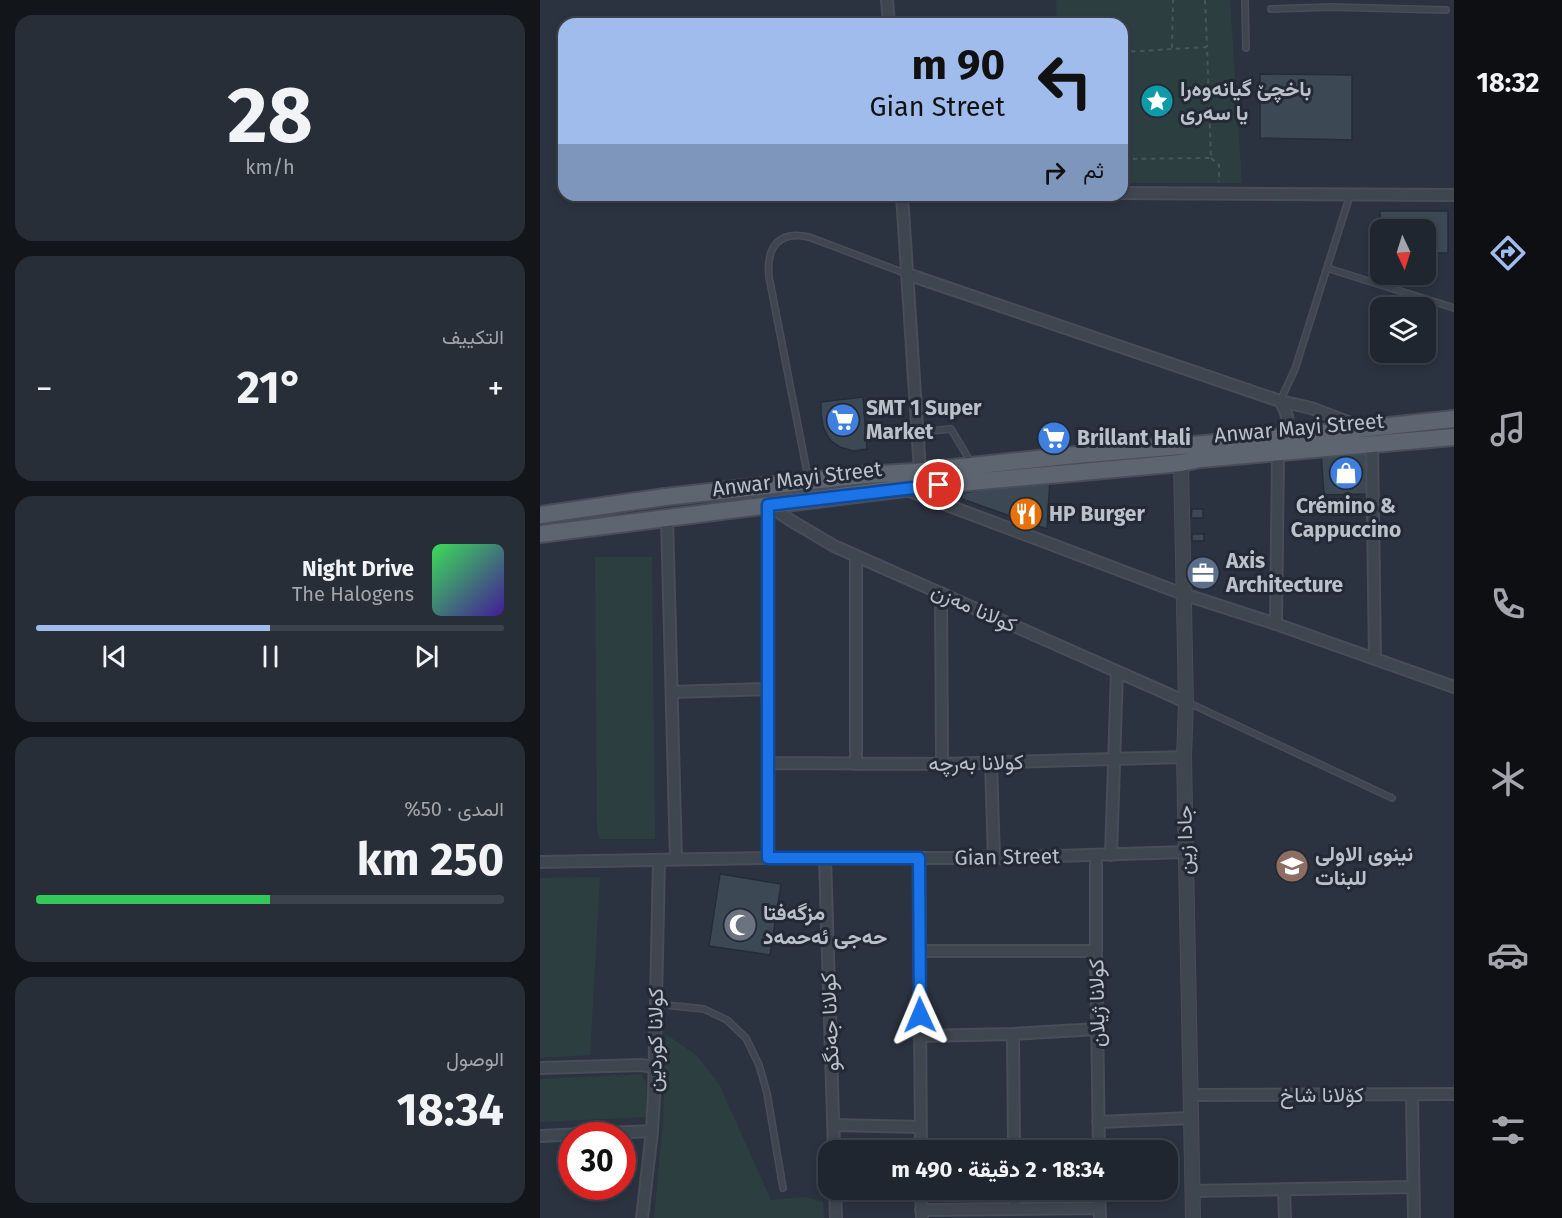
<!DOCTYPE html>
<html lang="ar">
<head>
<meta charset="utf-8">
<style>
  body { margin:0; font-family:"Fira Sans",Vazirmatn,sans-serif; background:#282e38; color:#f1f3f6; direction:rtl; height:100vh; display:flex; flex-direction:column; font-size:22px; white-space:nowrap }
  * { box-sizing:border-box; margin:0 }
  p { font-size:20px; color:#a2a5ab }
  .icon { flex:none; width:33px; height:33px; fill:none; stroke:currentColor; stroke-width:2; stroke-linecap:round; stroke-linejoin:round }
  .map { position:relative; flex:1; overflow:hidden; direction:ltr }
  .sheet { display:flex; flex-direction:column; gap:15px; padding:15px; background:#12151a; width:540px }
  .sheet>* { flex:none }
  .hud { position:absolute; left:18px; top:18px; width:570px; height:183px; border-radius:18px; box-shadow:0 3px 9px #0003,0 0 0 2px #3d434c; direction:rtl; background:#9fbcec; color:#111; overflow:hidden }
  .needle { width:39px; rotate:176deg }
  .fabs { position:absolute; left:830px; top:219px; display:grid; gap:12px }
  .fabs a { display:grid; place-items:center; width:66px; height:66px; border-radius:12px; background:#202630; box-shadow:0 3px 9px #0003,0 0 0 2px #3d434c; font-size:30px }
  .speed { position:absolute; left:18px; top:1122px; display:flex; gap:12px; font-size:30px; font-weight:700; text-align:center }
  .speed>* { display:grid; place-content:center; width:78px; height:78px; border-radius:50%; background:#202630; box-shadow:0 3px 9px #0003,0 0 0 2px #3d434c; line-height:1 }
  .speed .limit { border:9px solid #d22; background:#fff; color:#111 }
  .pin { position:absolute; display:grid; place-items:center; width:51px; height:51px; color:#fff; margin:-26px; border:3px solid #fff; border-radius:50%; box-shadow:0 2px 6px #0007 }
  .me { position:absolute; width:66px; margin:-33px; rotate:359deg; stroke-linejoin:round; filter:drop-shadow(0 0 4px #0008) }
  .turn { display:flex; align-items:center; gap:21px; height:126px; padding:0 24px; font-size:27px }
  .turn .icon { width:78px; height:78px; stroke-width:2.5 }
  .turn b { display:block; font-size:42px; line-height:51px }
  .then { display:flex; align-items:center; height:57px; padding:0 24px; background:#0003; gap:12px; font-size:22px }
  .big { font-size:45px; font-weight:700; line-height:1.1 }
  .sheet .widget { flex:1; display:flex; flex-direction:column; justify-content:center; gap:9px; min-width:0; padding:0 21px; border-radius:18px; background:#282e38 }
  .sheet .dial { align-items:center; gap:0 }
  .dial b { font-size:78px; line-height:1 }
  .song { display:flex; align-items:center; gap:18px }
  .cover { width:72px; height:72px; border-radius:9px; background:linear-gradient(135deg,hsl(130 70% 55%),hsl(260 70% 35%)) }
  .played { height:6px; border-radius:3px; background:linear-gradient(90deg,#9fbcec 50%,#3d434c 50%) }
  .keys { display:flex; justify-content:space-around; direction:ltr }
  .heat { display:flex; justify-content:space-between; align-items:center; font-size:33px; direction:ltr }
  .charge { height:9px; border-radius:4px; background:linear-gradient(90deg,#34c759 50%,#3d434c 0) }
  .trip { position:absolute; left:278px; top:1140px; width:360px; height:60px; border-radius:18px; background:#202630; box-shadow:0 3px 9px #0003,0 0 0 2px #3d434c; font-weight:700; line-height:60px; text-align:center; direction:rtl }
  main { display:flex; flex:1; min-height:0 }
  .dock { display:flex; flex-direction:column; width:108px; justify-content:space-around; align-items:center; background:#0d0f13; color:#a2a5ab }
  .dock .icon { width:42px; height:42px }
  .dock .current { color:#9fbcec }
  .dock b { font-size:27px; color:#f1f3f6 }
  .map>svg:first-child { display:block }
  .green { fill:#2d3e41 }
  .building { fill:#3d4855; stroke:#252c37; stroke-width:1.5 }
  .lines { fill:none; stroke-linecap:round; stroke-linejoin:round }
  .service-casing { stroke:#484e59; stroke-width:8 }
  .minor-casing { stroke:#484e59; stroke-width:14 }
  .tertiary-casing { stroke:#484e59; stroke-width:16 }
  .primary-casing { stroke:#484e59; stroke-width:20 }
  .path { stroke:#465759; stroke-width:2; stroke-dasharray:4.5 4.5; stroke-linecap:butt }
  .service { stroke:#3e4650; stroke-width:5 }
  .minor { stroke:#3e4650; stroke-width:10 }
  .tertiary { stroke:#3e4650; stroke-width:14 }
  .primary { stroke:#5d6570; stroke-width:16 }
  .route-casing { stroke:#114b97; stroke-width:15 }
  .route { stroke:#1a73e8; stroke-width:10 }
  .labels { text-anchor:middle; stroke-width:6; stroke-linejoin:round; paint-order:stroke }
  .poi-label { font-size:21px; font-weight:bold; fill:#bbc1ca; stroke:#232a35; text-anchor:start }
  .street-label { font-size:21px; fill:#bbc1ca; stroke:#232a35 }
</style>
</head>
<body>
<main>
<nav class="dock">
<b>18:32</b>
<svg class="icon current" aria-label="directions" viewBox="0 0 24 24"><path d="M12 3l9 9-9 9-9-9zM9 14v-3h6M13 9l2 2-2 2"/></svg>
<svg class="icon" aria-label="music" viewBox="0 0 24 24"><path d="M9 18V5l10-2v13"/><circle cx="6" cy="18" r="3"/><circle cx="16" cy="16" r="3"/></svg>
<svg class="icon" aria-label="phone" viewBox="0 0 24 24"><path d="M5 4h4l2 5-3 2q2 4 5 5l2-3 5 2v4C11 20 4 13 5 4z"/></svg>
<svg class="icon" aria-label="climate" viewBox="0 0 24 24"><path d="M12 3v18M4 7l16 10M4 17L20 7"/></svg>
<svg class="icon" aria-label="car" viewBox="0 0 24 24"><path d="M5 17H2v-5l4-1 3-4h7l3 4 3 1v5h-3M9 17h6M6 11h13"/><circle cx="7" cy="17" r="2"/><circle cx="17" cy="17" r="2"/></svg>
<svg class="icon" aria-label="filters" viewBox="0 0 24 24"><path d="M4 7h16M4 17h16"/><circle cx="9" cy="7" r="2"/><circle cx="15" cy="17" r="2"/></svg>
</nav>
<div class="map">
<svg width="914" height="1218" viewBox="0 0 914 1218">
  <rect width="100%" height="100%" fill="#2b3340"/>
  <path class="green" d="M 516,0 L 690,0 L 702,183 L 582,183 L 582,24 L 517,24 Z
    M 55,557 L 112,557 L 115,839 L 60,839 L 57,830 Z
    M 60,877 L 50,1055 L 0,1058 L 0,878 Z
    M 126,1034 L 157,1056 L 179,1084 L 231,1200 L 264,1197 L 283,1202 L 284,1218 L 114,1218 L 123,1121 Z
    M 101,1074 L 106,1082 L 108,1117 L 0,1122 L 0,1079 Z"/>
  <path class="building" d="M 720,74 L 812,75 L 812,140 L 720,138 Z
    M 840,211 L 908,211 L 908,253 L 885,253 L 885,230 L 840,230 L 840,254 Z
    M 323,397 L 327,449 L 313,451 L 300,447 L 291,441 L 287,435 L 283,426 L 281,414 L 281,402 Z
    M 830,447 L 829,494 L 784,495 L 781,452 Z
    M 510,479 L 507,529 L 422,499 L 422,493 Z
    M 652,509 L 663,509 L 663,518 L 651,518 Z
    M 652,534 L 664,534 L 664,541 L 652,541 Z
    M 670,567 L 670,581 L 656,576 L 656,569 Z
    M 180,874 L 241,884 L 230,955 L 169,946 Z"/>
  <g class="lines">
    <defs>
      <path id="service" d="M 705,0 L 706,48
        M 731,9 L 791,7 L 906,10
        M 787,268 L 914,308
        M 740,401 L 755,369 L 810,195
        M 378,432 L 411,429 L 432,464
        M 268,477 L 229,277 C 226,248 238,230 269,237 L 367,274
        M 647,702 L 852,798
        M 116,1004 L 164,1009 L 187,1020 L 206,1038 L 219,1065 L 227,1093 L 243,1188"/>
      <path id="minor" d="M 347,0 L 349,24
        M 582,193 L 914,195
        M 362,195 L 380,471
        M 367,274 L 740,401 L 771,408 L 821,427
        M 740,401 C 749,416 749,420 745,437
        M 832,444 L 835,659
        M 367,490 L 643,594 L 736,624 L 914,687
        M 228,505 L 250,520 L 294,546 L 646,702
        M 228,505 L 228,858
        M 127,518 L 136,860
        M 401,593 L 402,764
        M 736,624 L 738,452
        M 132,692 L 228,689
        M 229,763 L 402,764 L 644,757
        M 451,763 L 454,858
        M 316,764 L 316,557
        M 571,855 L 577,672
        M 556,856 L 556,951 L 559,1150
        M 285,858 L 294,1150
        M 379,858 L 381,1150
        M 0,862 L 228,858 L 454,858 L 646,852
        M 380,951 L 556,951
        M 473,1034 L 474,1150
        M 380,1036 L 473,1034 L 558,1029
        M 0,1068 L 101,1065 L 114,1067
        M 651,1095 L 914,1094
        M 872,1095 L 874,1218
        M 558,1122 L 651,1118
        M 293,1125 L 381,1127
        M 0,1136 L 112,1131
        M 295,1190 L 296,1218
        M 381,1190 L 382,1218
        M 474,1190 L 475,1208
        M 559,1190 L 560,1218
        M 744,1190 L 745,1218
        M 653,1191 L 873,1187
        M 381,1210 L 559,1208
        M 102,1218 L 112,1131 L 114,1095 L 119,861"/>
      <path id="tertiary" d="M 641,463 L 646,702 L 644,757 L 653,1218"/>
      <path id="primary" d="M 0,515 L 125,497 L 325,475 L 374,472 L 536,455 L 745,437 L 914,419
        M 0,534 L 364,488 L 641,463 L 660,459 L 914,437"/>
    </defs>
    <use href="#service" class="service-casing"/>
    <use href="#minor" class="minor-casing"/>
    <use href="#tertiary" class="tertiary-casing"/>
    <use href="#primary" class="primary-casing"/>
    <path class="path" d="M 665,0 L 667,47
      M 632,48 L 633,0
      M 582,52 L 667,47 L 671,158 L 582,159
      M 671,158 L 679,165 L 679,182"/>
    <use href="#service" class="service"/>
    <use href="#minor" class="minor"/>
    <use href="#tertiary" class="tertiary"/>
    <use href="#primary" class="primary"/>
  </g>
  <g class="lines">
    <defs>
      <path id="route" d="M 380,1015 L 379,858 L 228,858 L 228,505 L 399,485"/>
    </defs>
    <use href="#route" class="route-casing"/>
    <use href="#route" class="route"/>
  </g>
  <defs>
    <symbol id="sight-disc" viewBox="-11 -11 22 22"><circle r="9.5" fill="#0f9aa8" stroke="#232a35"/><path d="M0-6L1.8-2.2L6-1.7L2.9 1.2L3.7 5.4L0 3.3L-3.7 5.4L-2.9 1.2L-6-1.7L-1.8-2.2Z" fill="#fff"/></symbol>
    <symbol id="supermarket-disc" viewBox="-11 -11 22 22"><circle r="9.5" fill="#3f7fe0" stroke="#232a35"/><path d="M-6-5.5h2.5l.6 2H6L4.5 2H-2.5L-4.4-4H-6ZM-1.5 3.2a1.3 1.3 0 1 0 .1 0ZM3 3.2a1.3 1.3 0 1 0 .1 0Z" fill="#fff"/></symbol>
    <symbol id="shop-disc" viewBox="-11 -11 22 22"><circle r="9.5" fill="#3f7fe0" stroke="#232a35"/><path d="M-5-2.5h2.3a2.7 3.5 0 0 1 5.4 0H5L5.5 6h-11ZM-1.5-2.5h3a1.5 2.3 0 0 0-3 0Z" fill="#fff"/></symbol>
    <symbol id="restaurant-disc" viewBox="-11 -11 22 22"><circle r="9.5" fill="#e8710a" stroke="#232a35"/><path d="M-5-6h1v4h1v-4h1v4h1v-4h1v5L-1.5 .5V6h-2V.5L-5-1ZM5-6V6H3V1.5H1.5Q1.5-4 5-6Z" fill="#fff"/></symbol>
    <symbol id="office-disc" viewBox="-11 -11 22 22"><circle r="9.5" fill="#5c6f8a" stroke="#232a35"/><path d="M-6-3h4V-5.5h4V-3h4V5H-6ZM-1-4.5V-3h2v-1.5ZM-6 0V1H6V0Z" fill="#fff"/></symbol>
    <symbol id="school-disc" viewBox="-11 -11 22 22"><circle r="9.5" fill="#8d6e63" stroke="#232a35"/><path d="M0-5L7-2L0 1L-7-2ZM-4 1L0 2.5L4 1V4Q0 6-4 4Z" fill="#fff"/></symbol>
    <symbol id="mosque-disc" viewBox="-11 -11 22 22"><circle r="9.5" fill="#6b7280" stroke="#232a35"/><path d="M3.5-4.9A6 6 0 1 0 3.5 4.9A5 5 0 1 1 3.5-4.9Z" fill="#fff"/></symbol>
  </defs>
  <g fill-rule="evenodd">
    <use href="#sight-disc" x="598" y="82" width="38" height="38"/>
    <use href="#supermarket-disc" x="284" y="401" width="38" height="38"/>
    <use href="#supermarket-disc" x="495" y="419" width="38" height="38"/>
    <use href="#shop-disc" x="787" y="454" width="38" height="38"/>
    <use href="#restaurant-disc" x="467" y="495" width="38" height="38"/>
    <use href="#office-disc" x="644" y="554" width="38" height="38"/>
    <use href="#school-disc" x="733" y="847" width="38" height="38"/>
    <use href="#mosque-disc" x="181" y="906" width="38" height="38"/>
  </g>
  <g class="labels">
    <g class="poi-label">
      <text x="640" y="96">باخچێ گیانەوەرا<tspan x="640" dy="24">یا سەری</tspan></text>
      <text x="326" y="415">SMT 1 Super<tspan x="326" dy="24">Market</tspan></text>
      <text x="537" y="445">Brillant Hali</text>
      <text x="806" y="513" text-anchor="middle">Crémino &amp;<tspan x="806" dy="24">Cappuccino</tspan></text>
      <text x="509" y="521">HP Burger</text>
      <text x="686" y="568">Axis<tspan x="686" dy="24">Architecture</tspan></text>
      <text x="775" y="861">نينوى الاولى<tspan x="775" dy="24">للبنات</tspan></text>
      <text x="223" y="920">مزگەفتا<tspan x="223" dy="24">حەجی ئەحمەد</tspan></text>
    </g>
    <g class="street-label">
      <text transform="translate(759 428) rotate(-5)" y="7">Anwar Mayi Street</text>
      <text transform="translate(257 479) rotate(-7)" y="7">Anwar Mayi Street</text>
      <text transform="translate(434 608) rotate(24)" y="7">کولانا مەزن</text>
      <text transform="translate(436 763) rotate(-1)" y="7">کولانا بەرچە</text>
      <text transform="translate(645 840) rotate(-91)" y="7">جادا زین</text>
      <text transform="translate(467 857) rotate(-1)" y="7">Gian Street</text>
      <text transform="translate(557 1003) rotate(-91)" y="7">کولانا ژیلان</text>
      <text transform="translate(290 1022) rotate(-92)" y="7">کولانا جەنگو</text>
      <text transform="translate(115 1040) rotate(-89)" y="7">کولانا کوردین</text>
      <text x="782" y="1102">کۆلانا شاخ</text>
    </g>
  </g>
</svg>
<div class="fabs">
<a><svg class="needle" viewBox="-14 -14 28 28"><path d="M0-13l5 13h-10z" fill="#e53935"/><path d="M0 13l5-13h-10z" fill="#a2a5ab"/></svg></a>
<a><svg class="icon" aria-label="layers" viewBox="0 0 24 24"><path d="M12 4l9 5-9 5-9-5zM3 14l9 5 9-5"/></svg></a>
</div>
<div class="speed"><div class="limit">30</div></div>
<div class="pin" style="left:399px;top:485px;background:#d93025"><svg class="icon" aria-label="arrive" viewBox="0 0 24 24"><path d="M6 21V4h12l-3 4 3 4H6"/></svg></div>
<svg class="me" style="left:380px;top:1015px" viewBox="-20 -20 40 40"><path d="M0-17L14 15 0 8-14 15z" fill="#1a73e8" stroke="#fff" stroke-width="4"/></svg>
<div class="trip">18:34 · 2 دقيقة · 490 m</div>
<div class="hud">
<div class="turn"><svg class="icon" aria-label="left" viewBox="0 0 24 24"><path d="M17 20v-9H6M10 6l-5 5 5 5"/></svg><div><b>90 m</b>Gian Street</div></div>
<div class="then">ثم<svg class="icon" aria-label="right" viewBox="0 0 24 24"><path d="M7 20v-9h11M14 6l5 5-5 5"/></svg></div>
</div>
</div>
<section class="sheet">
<div class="widget dial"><b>28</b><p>km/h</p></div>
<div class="widget"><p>التكييف</p>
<div class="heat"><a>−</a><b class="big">21°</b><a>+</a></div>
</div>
<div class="widget">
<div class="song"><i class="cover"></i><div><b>Night Drive</b><p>The Halogens</p></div></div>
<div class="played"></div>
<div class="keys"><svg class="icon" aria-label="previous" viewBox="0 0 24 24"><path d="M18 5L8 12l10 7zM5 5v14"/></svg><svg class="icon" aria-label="pause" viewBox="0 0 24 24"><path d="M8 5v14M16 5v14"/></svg><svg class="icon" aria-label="next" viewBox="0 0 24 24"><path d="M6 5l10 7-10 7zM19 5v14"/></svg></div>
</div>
<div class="widget"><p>المدى · 50%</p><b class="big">250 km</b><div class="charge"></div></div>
<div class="widget"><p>الوصول</p><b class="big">18:34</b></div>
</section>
</main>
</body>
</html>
